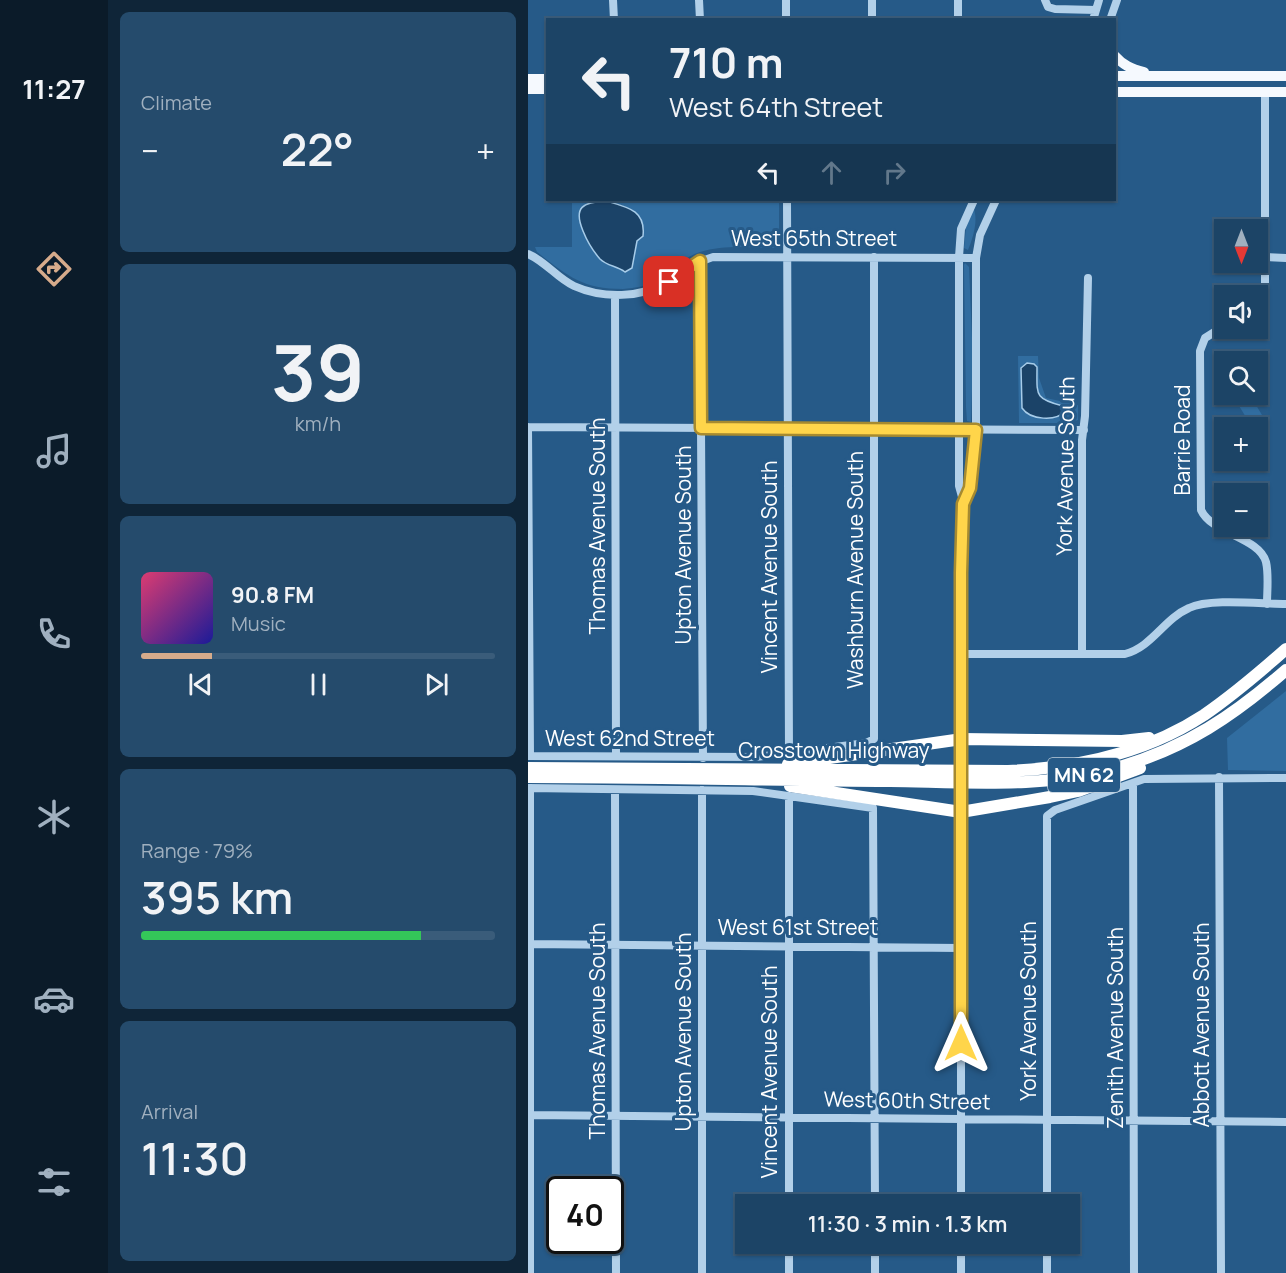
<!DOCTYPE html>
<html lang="en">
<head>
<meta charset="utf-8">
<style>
  body { margin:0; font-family:Manrope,sans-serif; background:#254b6c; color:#f1f3f6; height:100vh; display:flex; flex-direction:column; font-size:22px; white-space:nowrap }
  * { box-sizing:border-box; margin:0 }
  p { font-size:20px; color:#a0b0bf }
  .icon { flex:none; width:33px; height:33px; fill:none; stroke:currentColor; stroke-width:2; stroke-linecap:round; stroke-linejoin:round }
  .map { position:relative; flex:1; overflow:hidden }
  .panel { display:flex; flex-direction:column; gap:12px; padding:12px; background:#0f2538; width:420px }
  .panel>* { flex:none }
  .guide { position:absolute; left:18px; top:18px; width:570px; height:183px; border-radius:0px; box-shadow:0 2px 4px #0004,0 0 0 2px #3a5c7a; background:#1c4466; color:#f1f3f6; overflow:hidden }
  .needle { width:39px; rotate:180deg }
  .fabs { position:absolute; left:686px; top:219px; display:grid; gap:12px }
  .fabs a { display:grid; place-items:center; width:54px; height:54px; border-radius:0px; background:#1c4466; box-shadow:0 2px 4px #0004,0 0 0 2px #3a5c7a; font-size:30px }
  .speed { position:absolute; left:18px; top:1176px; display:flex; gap:12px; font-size:30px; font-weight:700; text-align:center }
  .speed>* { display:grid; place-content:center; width:78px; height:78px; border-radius:50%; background:#1c4466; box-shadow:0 2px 4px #0004,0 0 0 2px #3a5c7a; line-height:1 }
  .speed .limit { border:3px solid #111; border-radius:9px; background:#fff; color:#111 }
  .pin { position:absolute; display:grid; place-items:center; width:51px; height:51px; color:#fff; margin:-26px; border-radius:12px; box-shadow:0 3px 9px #0006 }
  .me { position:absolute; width:66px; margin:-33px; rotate:0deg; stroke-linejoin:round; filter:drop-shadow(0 0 4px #0008) }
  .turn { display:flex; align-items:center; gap:21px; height:126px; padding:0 24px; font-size:27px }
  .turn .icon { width:78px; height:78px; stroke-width:2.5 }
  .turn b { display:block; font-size:42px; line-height:51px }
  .lanes { display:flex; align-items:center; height:57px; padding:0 24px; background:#0003; justify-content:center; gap:30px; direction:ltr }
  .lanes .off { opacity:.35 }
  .big { font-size:45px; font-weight:600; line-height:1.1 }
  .panel .card { flex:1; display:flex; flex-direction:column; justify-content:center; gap:9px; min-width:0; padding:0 21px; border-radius:9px; background:#254b6c }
  .panel .dial { align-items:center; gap:0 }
  .dial b { font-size:78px; line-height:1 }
  .song { display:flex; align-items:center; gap:18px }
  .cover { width:72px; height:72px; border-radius:9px; background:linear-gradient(135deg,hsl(340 70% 55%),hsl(240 70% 35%)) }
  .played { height:6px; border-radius:3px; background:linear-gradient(90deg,#d6ab8b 20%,#3a5c7a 20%) }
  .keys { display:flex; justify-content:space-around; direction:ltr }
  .heat { display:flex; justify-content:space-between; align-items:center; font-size:33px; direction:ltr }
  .charge { height:9px; border-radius:4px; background:linear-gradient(90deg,#34c759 79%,#3a5c7a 0) }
  .trip { position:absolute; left:207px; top:1194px; width:345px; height:60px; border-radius:0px; background:#1c4466; box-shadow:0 2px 4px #0004,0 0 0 2px #3a5c7a; font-weight:600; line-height:60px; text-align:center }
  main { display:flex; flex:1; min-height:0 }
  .dock { display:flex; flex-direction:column; width:108px; justify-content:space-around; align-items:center; background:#0b1b29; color:#a0b0bf }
  .dock .icon { width:42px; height:42px }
  .dock .current { color:#d6ab8b }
  .dock b { font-size:27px; color:#f1f3f6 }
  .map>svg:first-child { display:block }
  .green { fill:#316da0; fill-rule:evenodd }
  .water { fill:#1b4368; stroke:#a7cce9; stroke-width:1.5 }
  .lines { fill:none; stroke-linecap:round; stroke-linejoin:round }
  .minor { stroke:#b2d0e9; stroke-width:8 }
  .major { stroke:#f5f9fe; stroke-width:10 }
  .highway { stroke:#fff; stroke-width:12 }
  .minor-bridge { stroke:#b2d0e9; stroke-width:8 }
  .route-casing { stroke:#a68a30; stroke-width:15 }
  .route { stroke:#ffd54a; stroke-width:10 }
  .labels { text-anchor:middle; stroke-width:6; stroke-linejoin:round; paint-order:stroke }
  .shield { fill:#265a88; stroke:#becedb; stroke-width:1.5 }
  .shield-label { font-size:20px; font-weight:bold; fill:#fff }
  .street-label { font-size:21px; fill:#fff; stroke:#265a88 }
</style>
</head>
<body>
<main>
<nav class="dock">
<b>11:27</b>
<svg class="icon current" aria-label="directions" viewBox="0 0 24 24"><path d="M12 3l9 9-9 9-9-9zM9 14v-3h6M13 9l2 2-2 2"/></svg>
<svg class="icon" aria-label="music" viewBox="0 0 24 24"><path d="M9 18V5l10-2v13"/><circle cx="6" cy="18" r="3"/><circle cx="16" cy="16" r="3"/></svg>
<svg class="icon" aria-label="phone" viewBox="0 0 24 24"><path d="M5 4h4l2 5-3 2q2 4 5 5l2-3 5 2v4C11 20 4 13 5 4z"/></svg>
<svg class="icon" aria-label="climate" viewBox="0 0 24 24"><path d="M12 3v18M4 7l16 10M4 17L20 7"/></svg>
<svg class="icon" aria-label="car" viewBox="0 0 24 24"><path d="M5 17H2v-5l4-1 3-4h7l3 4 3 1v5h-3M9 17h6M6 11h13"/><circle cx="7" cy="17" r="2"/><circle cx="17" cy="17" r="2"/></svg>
<svg class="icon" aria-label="filters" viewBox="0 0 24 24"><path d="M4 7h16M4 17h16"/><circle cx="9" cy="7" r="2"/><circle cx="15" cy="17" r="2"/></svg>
</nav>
<section class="panel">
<div class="card"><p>Climate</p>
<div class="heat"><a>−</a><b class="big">22°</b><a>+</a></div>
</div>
<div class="card dial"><b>39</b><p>km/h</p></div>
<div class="card">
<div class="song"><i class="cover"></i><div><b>90.8 FM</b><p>Music</p></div></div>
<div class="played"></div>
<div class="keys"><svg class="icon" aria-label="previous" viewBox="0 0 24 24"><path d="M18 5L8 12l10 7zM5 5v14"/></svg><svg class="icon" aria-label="pause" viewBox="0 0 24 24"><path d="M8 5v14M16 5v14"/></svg><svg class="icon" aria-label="next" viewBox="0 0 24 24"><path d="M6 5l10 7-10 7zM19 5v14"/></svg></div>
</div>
<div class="card"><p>Range · 79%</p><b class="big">395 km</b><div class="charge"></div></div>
<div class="card"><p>Arrival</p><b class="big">11:30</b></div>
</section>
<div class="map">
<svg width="758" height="1273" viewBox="0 0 758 1273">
  <rect width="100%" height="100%" fill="#265a88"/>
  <path class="green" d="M 44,200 L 251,200 L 251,248 C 226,248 197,244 172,252 C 155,257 146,271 131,280 C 120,286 107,288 95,289 C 54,289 40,276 9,252 L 7,247 L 44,247 Z
    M 445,207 C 451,219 445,238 440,250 L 436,248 L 438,228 Z
    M 437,263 L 441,267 L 445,361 L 443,422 L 439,421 L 438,407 L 436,265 Z
    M 490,356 L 510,356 L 511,378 L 518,398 L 550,405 L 550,420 L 541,423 L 491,423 ZM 509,367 C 509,395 506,399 535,406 L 497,413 L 494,408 L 493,368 Z
    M 720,395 L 722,395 L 737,420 L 724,427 L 708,401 Z
    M 758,691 L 758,771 L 700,770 L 699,738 Z"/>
  <path class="water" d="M 78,201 C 99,207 118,210 115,236 L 109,241 L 104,268 L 97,272 C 89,266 79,266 72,259 C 65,251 59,241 55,231 C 45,207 55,202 78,201 Z
    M 499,363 L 506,364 L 509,367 C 509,395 506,399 535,406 L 537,411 C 528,422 502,420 494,408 L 493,368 Z"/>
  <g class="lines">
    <path class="minor" d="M 85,0 L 86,20
      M 171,0 L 172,20
      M 258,0 L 258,20
      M 344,0 L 344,20
      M 430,0 L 430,20
      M 517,0 L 520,7 L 527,9 L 568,10
      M 565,20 L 571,0
      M 582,20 L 589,0
      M 259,200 L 261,754
      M 0,254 C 17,261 29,278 46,286 C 75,299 113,298 141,282 C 156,273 168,262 185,257 L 448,258
      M 737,257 L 758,258
      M 172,261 L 175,758
      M 87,295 L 88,756
      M 729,305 L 736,297 L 737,291 L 737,92
      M 696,326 L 677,338 L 672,351 L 673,510 C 684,534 731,537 738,562 C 741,575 739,591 739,604
      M 0,427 L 556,430
      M 0,427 L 2,756
      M 436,504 L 442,488 L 448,430 L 448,258 L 452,235 L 468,200
      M 434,654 L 597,654 C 624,647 636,619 661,608 C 682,598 733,604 758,604
      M 554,654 L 554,440 L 557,416 L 560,278
      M 0,756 L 228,757 L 338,743 L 346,739 L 346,257
      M 434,756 L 433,573 L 436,504 L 431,486 L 431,257 L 433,229 L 446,200
      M 691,777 L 693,1273
      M 605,783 L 606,1273
      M 0,788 L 225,791 L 345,808 L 347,1204
      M 2,788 L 2,1273
      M 87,790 L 88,1273
      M 433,801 L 433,1204
      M 0,944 L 433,948
      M 0,1115 L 758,1122
      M 261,1204 L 261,796
      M 519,1204 L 519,816 L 527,810 L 616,779 L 758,778
      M 261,1244 L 261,1273
      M 433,1244 L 433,1273
      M 519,1244 L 519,1273
      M 174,1273 L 174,790
      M 347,1273 L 347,1244"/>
    <path class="major" d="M 586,55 C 595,65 603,69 616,72
      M 586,76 L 758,76
      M 0,79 L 20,79
      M 0,89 L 20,89
      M 586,92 L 758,92"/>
    <path class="highway" d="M 260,764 L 434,739 L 594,741 L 621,738
      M 0,768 L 480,771 C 548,768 618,753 676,715 C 705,695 732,672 758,649
      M 0,777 C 121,777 241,780 362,781 C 437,782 520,789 592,767 C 659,747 705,716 758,670
      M 262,786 L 433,812 L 522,797 L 550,791 L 612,768"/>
    <path class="minor-bridge" d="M 433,801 L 434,756"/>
  </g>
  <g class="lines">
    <defs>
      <path id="route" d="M 141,282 L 172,261 L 173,428 L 448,430 L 442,488 L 435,504 L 433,573 L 433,1043"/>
    </defs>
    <use href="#route" class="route-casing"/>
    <use href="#route" class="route"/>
  </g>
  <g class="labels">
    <rect class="shield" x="520" y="758" width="72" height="34" rx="4.5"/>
    <g class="shield-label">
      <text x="556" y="782">MN 62</text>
    </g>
    <g class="street-label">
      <text x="286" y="246">West 65th Street</text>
      <text transform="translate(655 440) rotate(-90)" y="7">Barrie Road</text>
      <text transform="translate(538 466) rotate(-89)" y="7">York Avenue South</text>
      <text transform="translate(70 526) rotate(-90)" y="7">Thomas Avenue South</text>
      <text transform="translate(156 545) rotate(-90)" y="7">Upton Avenue South</text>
      <text transform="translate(242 567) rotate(-90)" y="7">Vincent Avenue South</text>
      <text transform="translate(328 570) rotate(-90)" y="7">Washburn Avenue South</text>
      <text x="102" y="746">West 62nd Street</text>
      <text x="306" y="758">Crosstown Highway</text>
      <text x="270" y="935">West 61st Street</text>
      <text transform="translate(501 1011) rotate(-90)" y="7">York Avenue South</text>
      <text transform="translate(674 1025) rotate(-90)" y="7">Abbott Avenue South</text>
      <text transform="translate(588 1028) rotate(-90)" y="7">Zenith Avenue South</text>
      <text transform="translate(70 1031) rotate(-90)" y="7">Thomas Avenue South</text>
      <text transform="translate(156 1032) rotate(-90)" y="7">Upton Avenue South</text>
      <text transform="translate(242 1072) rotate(-90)" y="7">Vincent Avenue South</text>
      <text transform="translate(379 1101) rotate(1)" y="7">West 60th Street</text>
    </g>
  </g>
</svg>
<div class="fabs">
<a><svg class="needle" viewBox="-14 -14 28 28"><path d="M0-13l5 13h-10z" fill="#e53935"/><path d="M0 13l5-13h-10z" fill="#a0b0bf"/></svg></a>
<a><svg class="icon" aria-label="sound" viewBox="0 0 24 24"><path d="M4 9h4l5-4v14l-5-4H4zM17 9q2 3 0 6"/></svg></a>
<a><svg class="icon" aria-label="search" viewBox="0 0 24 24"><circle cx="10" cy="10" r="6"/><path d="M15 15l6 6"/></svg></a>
<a>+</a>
<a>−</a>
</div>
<div class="speed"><div class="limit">40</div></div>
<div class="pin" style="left:141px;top:282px;background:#d93025"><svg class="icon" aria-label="arrive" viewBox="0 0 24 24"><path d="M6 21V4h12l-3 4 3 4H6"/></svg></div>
<svg class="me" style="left:433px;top:1043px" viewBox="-20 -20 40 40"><path d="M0-17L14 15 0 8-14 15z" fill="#ffd54a" stroke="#fff" stroke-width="4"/></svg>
<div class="trip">11:30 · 3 min · 1.3 km</div>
<div class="guide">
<div class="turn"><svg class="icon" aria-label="left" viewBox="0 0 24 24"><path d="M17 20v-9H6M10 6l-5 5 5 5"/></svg><div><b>710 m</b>West 64th Street</div></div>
<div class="lanes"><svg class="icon" aria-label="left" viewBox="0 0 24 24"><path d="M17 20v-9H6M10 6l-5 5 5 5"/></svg><svg class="icon off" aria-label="ahead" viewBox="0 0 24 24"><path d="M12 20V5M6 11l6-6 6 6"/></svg><svg class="icon off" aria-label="right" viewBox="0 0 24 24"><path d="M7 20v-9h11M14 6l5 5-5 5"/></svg></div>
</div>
</div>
</main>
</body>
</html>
